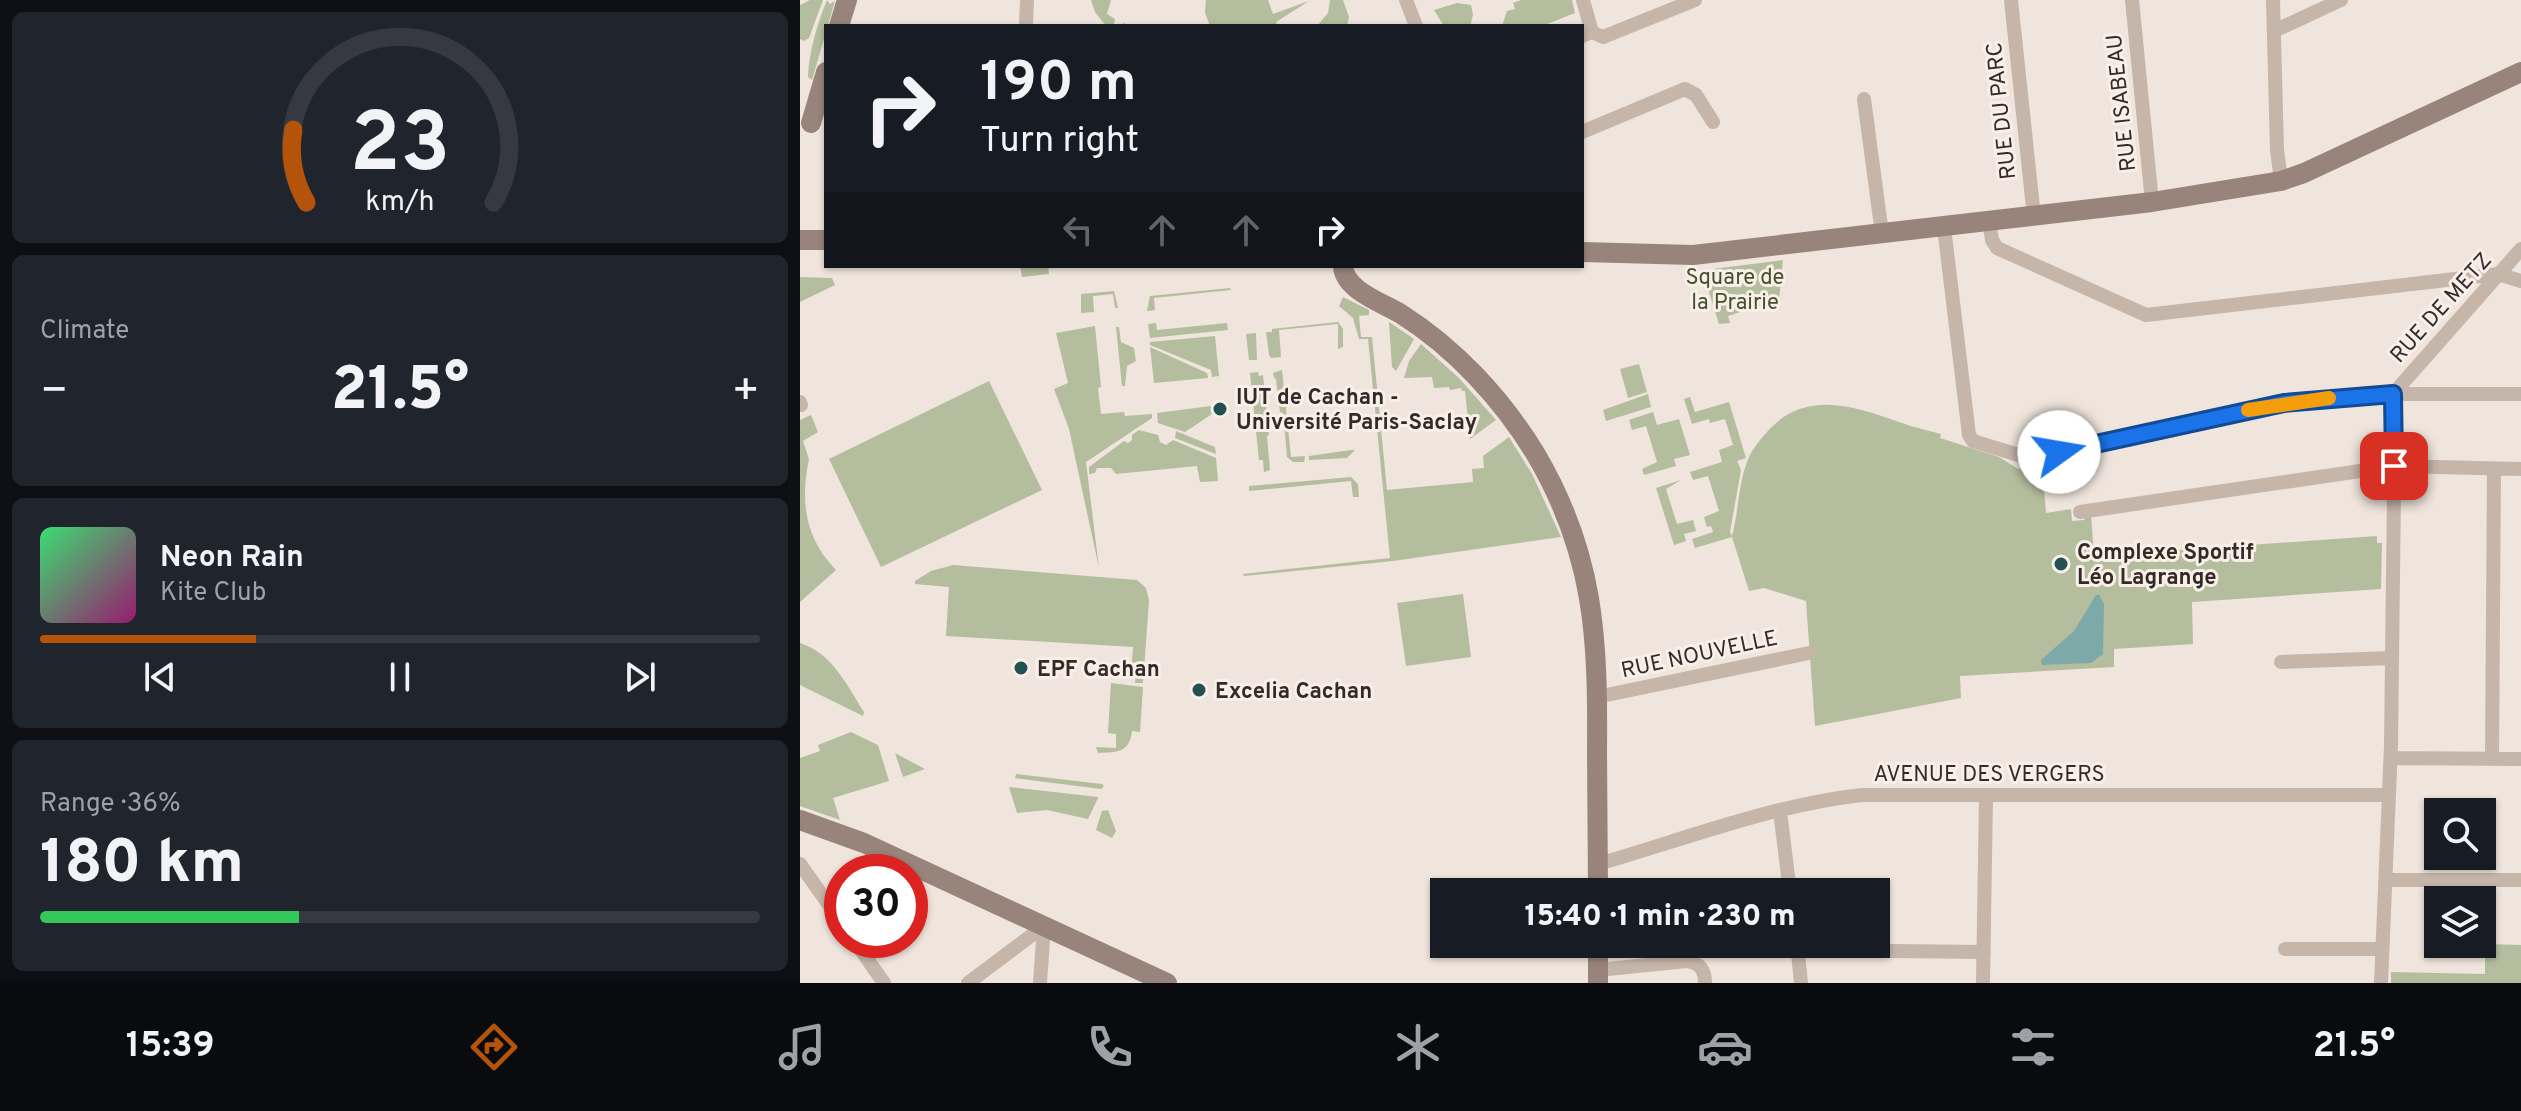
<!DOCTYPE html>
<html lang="en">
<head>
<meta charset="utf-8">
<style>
  body { margin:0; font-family:Overpass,sans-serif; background:#20242c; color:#f1f3f6; height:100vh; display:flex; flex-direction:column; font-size:30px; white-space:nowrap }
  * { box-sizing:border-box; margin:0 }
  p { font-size:26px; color:#9ea1a6 }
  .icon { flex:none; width:44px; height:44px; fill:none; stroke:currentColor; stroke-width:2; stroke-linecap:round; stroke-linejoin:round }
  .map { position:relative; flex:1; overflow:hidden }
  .side { display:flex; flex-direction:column; gap:12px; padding:12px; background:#0d0f14; width:800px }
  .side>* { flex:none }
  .banner { position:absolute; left:24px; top:24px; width:760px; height:244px; border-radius:0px; box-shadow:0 2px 6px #0004; background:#171b24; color:#f1f3f6; overflow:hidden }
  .tools { position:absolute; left:1624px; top:798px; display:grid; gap:16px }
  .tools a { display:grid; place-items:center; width:72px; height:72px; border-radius:0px; background:#171b24; box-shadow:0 2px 6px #0004; font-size:40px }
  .speed { position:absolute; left:24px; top:854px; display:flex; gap:16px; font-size:40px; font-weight:700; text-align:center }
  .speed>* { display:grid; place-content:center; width:104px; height:104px; border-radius:50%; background:#171b24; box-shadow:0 2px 6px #0004; line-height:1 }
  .speed .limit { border:12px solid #d22; background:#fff; color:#111 }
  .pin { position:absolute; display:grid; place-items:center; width:68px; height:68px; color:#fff; margin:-34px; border-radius:16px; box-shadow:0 4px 12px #0006 }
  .me { position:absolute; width:88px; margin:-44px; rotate:77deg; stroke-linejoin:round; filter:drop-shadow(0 0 6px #0008) }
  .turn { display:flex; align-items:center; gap:28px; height:168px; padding:0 24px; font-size:36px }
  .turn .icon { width:104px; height:104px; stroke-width:2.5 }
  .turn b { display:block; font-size:56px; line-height:68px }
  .lanes { display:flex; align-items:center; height:76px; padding:0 24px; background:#0003; justify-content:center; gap:40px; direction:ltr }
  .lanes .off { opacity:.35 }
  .big { font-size:60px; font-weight:800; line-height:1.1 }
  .side .widget { flex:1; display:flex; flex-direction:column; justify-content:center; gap:12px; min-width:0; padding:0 28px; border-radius:12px; background:#20242c }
  .side .dial { align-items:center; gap:0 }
  .dial svg { height:208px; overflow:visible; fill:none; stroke:#363941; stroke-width:7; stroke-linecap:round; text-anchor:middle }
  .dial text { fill:#f1f3f6; stroke:none }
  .song { display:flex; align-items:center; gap:24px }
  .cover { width:96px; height:96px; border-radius:12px; background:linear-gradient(135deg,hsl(140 70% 55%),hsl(320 70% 35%)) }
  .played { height:8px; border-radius:4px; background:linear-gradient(90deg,#b45309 30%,#363941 30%) }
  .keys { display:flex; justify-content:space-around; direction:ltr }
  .heat { display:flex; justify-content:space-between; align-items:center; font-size:44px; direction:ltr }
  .charge { height:12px; border-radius:6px; background:linear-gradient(90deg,#34c759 36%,#363941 0) }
  .trip { position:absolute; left:630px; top:878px; width:460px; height:80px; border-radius:0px; background:#171b24; box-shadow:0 2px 6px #0004; font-weight:800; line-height:80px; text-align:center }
  .tab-bar { display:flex; height:128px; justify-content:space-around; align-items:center; background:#090b0e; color:#9ea1a6 }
  .tab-bar .icon { width:56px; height:56px }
  .tab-bar .selected { color:#b45309 }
  .tab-bar b { font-size:36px; color:#f1f3f6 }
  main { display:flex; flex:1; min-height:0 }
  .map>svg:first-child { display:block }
  .green { fill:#b4bd9d }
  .water { fill:#7ea9a9 }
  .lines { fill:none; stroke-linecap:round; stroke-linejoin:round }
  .street { stroke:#c6b5a9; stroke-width:14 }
  .secondary { stroke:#99847b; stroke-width:20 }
  .route-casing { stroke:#114b97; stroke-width:20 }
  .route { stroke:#1a73e8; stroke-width:14 }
  .slow { stroke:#f59e0b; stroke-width:14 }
  .poi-dot { fill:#225151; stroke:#f7efe8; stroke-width:3 }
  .labels { text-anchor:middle; stroke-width:6; stroke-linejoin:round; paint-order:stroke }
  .street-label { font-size:22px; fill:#342b28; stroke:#f7efe8 }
  .park-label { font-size:22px; fill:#45502e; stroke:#f7efe8 }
  .poi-label { font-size:22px; font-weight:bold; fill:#342b28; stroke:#f7efe8; text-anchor:start }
</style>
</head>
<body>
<main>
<section class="side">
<div class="widget dial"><svg viewBox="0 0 100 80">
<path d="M14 69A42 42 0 1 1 86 69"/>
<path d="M14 69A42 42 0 0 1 9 41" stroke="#b45309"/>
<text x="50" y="56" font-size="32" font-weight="700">23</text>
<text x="50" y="72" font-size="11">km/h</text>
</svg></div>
<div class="widget"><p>Climate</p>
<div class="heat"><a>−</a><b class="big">21.5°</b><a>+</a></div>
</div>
<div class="widget">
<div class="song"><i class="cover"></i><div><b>Neon Rain</b><p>Kite Club</p></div></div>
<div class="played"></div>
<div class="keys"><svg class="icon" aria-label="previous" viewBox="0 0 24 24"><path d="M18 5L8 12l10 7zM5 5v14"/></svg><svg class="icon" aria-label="pause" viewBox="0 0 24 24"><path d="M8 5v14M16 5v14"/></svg><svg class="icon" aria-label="next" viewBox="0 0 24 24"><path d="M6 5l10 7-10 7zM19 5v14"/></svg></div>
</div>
<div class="widget"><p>Range · 36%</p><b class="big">180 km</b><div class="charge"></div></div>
</section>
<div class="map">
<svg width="1721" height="983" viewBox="0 0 1721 983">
  <rect width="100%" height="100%" fill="#efe5dc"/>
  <path class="green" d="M 10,0 L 23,0 L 9,38 L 4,41 L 0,39 L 0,5 Z
    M 27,0 L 30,4 L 35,1 L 12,80 L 8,77 C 9,52 17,24 27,0 Z
    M 291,0 L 311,0 L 307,14 L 315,19 L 314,24 L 321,26 L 324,22 L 325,26 L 306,26 L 295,12 Z
    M 406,0 L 468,0 L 473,14 L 509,1 L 476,22 L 477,26 L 410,26 L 405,13 Z
    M 530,0 L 543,0 L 549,17 L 547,26 L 517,26 L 528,13 Z
    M 721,0 L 772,0 L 775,13 L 742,26 L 702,26 L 707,11 L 715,9 L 713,3 Z
    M 657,3 L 671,5 L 673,15 L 670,26 L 644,26 L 634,10 Z
    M 983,260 L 979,300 L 928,316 L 930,323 L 919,324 L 904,276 L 905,270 Z
    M 220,266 L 248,266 L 249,274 L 222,277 Z
    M 0,277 L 32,278 L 35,285 L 0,302 Z
    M 430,288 L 431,290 L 354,298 L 355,310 L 347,311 L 350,296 Z
    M 314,291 L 318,308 L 315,308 L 313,294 L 293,296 L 294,312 L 281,313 L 281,294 Z
    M 543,297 L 569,310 L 569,315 L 559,316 L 561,337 L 572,337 L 587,490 L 673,482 L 672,469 L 684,468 L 683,456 L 709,437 L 732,474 L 761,537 L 593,561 L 444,576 L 443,574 L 590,558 L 568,339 L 559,339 L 553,318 L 539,306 Z
    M 538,322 L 543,329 L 543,347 L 538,349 L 538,324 L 479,330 L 481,357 L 471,358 L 469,355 L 466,332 L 472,332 L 472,329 Z
    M 589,322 L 614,339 L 596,371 L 592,367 Z
    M 356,323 L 357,330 L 427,323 L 428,330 L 350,338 L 348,324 Z
    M 295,326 L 301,387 L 298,388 L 301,414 L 324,412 L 325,416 L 352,414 L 352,418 L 286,462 L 299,568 L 269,429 L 254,389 L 268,383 L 256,333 Z
    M 316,327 L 319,327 L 321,342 L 334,348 L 336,361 L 327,366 L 325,386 L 322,386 Z
    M 456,333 L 457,360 L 449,360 L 446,334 Z
    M 415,336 L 419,376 L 412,377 L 411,370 L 350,345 L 350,342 Z
    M 621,344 L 659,378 L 696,420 L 670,439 L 665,391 L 662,391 L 661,388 L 650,390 L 649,387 L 634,388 L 632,377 L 604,378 L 609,361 Z
    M 350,347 L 407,373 L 408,378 L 354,383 Z
    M 839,364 L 847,392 L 828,398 L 820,369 Z
    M 482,370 L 491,457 L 505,456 L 504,462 L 493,462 L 487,457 L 483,413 L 480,412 L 476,379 L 474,378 L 473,373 Z
    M 458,372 L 459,376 L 463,375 L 469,435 L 467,436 L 470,470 L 464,472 L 463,460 L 459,460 L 450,373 Z
    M 189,381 L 242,490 L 81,567 L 29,459 Z
    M 848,394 L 851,407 L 806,421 L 803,410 Z
    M 890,397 L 895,412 L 929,402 L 946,458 L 937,461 L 941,470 L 930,532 L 932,536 C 939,511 938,482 949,457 C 953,448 961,439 967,432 C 1004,389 1054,406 1099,422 C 1113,427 1127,430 1141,434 L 1140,438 L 1199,457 L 1218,469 L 1242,464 L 1246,513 L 1271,509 L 1272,521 L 1284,520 L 1287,514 L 1291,514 L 1294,556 L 1577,536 L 1577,543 L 1582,543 L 1581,589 L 1392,602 L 1393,644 L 1314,649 L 1314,667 L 1160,676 L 1161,698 L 1015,726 L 1006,601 L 964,588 L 949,591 L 932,537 L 895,548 L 892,539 L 913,532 L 911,526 L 907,527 L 904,517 L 919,511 L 908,476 L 893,480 L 890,472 L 922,462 L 919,450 L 933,445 L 925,419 L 910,423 L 909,419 L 892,424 L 884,399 Z
    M 411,406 L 412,414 L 385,432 L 358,423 L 357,413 Z
    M 853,412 L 857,425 L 879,419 L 890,455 L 874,459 L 876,466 L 844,475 L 842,469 L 857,462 L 846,426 L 832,430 L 829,420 Z
    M 11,415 L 18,432 L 3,441 L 9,459 C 0,502 5,538 36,570 L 0,602 L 0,420 Z
    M 339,430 L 358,435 L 360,442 L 366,445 L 373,440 L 416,458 L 418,481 L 400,482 L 397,466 L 316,474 L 311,468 L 297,468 L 295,473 L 289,474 L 289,467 L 324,441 L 328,443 L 332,440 L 332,435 Z
    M 376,431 L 415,447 L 416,454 L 375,438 Z
    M 551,450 L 555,450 L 547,458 L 509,460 L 509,456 Z
    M 551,477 L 558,484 L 559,497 L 553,497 L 551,481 L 449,491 L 449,486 Z
    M 881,480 L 866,489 L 877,524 L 893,520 L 896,531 L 884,534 L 886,541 L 874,545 L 856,488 Z
    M 153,565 L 337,580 L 346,588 L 349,600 L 343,683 L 335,683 L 336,675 L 331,674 L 333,647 L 146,636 L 149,587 L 115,584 L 115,581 L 131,571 Z
    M 663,594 L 671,657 L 606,666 L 597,603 Z
    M 0,643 C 32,653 47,685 64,712 L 63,716 L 0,685 Z
    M 311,683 L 343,687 L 340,732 L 332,731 C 330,753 316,752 298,753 L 296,747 L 316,748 L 316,734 L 308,733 Z
    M 51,732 L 78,745 L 89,781 L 33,798 L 40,820 L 0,806 L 0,758 L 20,751 L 18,745 Z
    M 95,753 L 125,769 L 103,777 Z
    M 216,774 L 302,784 L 304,786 L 301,789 L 215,778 Z
    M 209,787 L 298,797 L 298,798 L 288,819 L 247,810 L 217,813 Z
    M 308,810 L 316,831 L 312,838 L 296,830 L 302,811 Z
    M 1685,944 L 1721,945 L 1721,983 L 1591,983 L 1591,972 L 1685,974 Z"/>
  <path class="water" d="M 1296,595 L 1299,595 L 1304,604 L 1303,654 L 1291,663 L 1242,665 L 1241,660 L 1274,631 Z"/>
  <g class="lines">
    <path class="street" d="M 606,0 L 616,26
      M 783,0 L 792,32
      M 1211,0 L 1234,217
      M 1332,0 L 1352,202
      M 1473,0 L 1477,150 L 1481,181
      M 226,26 L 227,0
      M 1474,31 L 1541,0
      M 782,36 L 792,32 L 803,37 L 895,0
      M 1064,99 L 1082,234
      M 782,132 L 885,89 L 896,95 L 913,122
      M 1189,221 L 1192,240 L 1197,248 L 1346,315 L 1698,274 L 1721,281
      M 1144,227 L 1169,435 L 1173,441 L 1225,457 L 1233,458 L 1484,403 L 1593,394 L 1721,394
      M 1593,394 L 1721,249
      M 0,402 L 1,405
      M 1280,512 L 1594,466 L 1721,469
      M 1481,662 L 1592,658
      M 797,697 L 1009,653
      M 1591,758 L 1721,759
      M 1692,759 L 1694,469
      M 980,811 L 990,892
      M 0,864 L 42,923
      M 798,864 C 885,839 972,805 1062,795 L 1589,795
      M 1586,880 L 1721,880
      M 54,940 L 84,983
      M 997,944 L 1001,983
      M 1485,949 L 1582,949
      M 997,950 L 1184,952
      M 798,970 L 887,961 C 900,963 905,970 905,983
      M 168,983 L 244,926
      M 240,983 L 244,926
      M 1183,983 L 1186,796
      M 1581,983 L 1591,746 L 1595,404 L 1593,394"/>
    <path class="secondary" d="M 39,26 L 47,0
      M 11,123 L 26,72
      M 0,240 L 26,240
      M 782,252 L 893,255 L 1352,202 L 1481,181 L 1504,173 L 1721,72
      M 543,266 C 544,290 583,303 601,314 C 655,348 702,399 735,453 C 795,554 798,638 797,752 C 797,799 798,845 798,892
      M 0,820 L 64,843 L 367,983
      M 798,944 L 798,983"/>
  </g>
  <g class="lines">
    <defs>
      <path id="route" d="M 1259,452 L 1484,403 L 1593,394 L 1594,466"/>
    </defs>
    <use href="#route" class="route-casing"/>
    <use href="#route" class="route"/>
    <path class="slow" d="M 1448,410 L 1529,398"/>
  </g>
  <g class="poi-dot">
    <circle cx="420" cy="409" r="8"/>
    <circle cx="1261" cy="564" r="8"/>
    <circle cx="221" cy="668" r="8"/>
    <circle cx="399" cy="690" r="8"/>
  </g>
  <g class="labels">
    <g class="street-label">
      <text transform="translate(1320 103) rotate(-96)" y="8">RUE ISABEAU</text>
      <text transform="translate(1200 111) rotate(-96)" y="8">RUE DU PARC</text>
      <text transform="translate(1640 307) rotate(-48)" y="8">RUE DE METZ</text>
      <text transform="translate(899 653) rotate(-12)" y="8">RUE NOUVELLE</text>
      <text x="1189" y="781">AVENUE DES VERGERS</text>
    </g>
    <g class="park-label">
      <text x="935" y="284">Square de<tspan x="935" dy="25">la Prairie</tspan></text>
    </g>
    <g class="poi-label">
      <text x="436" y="404">IUT de Cachan -<tspan x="436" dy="25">Université Paris-Saclay</tspan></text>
      <text x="1277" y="559">Complexe Sportif<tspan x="1277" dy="25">Léo Lagrange</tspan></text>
      <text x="237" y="676">EPF Cachan</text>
      <text x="415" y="698">Excelia Cachan</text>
    </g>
  </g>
</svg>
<div class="tools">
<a><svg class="icon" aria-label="search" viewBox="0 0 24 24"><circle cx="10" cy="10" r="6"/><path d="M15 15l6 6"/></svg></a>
<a><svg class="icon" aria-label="layers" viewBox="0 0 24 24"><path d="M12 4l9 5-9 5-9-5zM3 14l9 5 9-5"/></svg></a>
</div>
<div class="speed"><div class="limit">30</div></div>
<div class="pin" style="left:1594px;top:466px;background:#d93025"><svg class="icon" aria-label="arrive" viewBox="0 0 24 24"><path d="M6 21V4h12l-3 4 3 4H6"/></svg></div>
<svg class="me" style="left:1259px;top:452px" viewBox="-20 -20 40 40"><circle r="19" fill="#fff"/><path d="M0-13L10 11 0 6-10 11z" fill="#1a73e8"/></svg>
<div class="trip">15:40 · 1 min · 230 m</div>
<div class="banner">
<div class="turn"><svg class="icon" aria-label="right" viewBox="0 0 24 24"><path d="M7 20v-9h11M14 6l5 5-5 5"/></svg><div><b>190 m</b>Turn right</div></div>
<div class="lanes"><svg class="icon off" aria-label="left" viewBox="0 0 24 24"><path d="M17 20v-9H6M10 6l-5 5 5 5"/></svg><svg class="icon off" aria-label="ahead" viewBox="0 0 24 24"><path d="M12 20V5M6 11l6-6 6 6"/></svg><svg class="icon off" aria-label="ahead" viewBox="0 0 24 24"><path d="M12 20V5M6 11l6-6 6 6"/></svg><svg class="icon" aria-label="right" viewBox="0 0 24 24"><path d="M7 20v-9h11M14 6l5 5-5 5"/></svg></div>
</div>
</div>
</main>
<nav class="tab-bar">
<b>15:39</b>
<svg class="icon selected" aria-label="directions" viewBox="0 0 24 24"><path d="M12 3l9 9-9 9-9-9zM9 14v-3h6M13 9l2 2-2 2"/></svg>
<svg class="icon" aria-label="music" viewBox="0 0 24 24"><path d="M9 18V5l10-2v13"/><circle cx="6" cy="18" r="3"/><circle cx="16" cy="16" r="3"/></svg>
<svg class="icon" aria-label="phone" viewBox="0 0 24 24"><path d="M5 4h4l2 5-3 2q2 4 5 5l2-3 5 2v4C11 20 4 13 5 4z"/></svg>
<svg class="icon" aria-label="climate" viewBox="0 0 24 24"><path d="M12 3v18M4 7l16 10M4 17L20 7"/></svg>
<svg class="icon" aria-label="car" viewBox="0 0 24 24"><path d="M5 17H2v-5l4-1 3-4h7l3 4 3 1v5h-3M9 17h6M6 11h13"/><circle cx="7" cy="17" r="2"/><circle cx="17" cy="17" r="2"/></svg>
<svg class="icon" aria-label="filters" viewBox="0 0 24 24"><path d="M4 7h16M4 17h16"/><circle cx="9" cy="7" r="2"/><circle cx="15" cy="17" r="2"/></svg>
<b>21.5°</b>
</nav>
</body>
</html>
